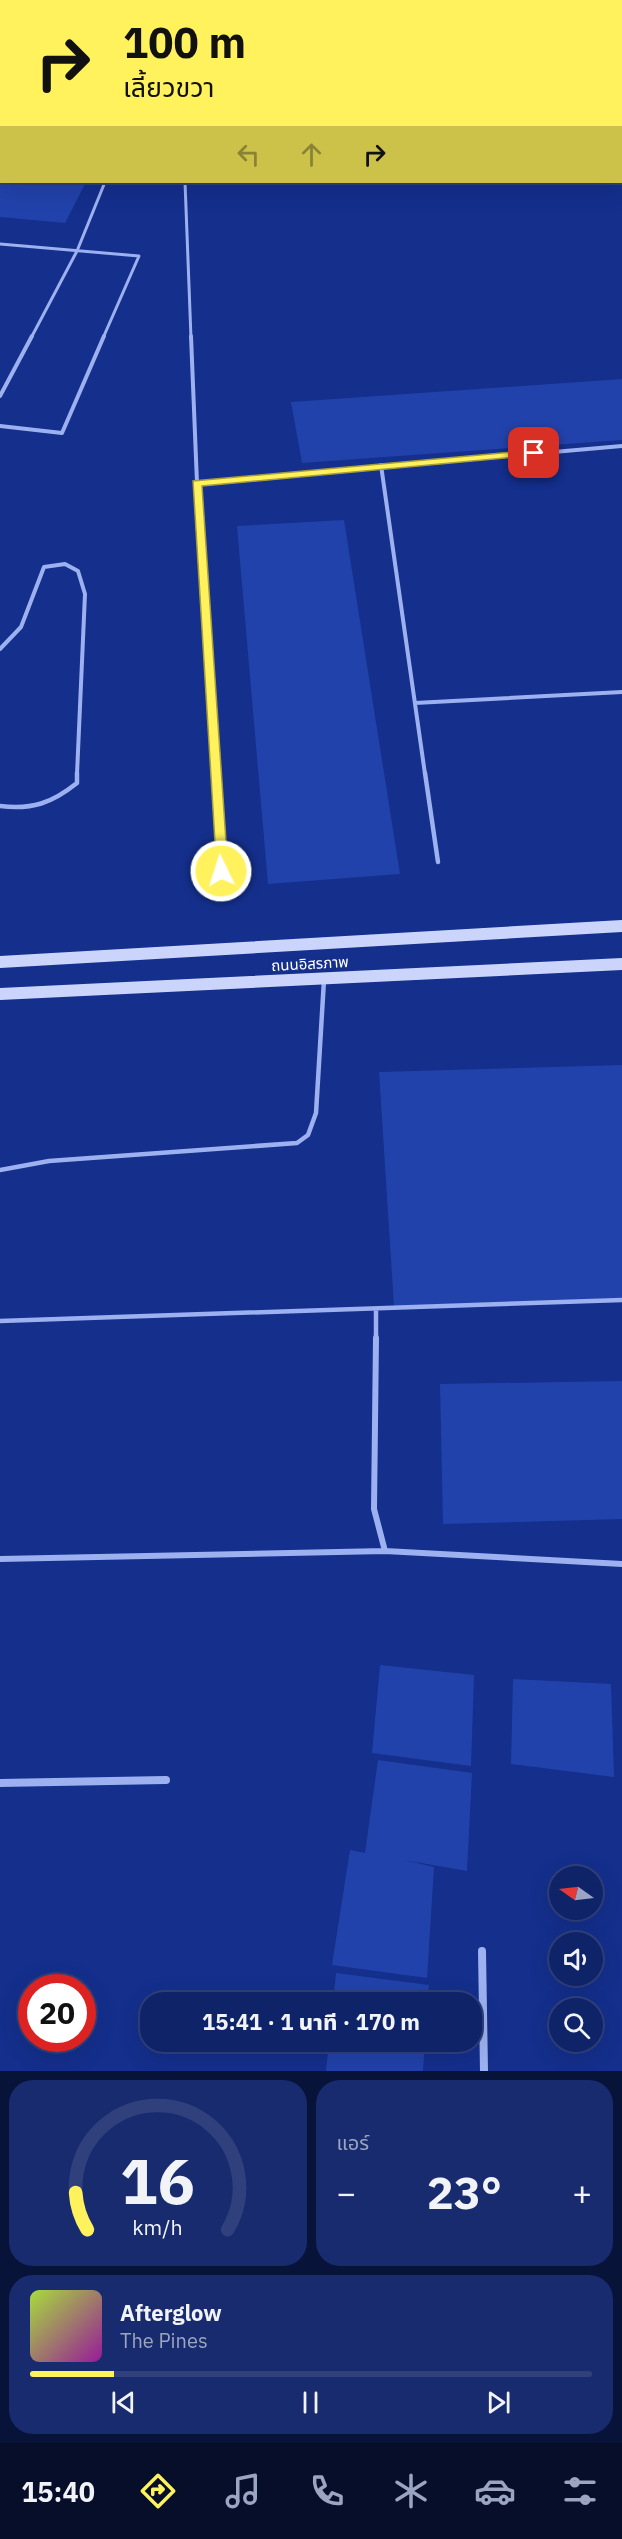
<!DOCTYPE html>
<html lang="th">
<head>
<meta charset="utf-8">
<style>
  body { margin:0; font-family:"IBM Plex Sans","Noto Sans Thai",sans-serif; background:#182b6f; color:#f1f3f6; height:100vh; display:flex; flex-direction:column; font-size:22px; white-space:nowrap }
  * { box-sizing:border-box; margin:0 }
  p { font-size:20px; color:#9ba4c0 }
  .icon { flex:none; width:33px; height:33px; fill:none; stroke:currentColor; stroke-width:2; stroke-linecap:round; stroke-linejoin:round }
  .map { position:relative; height:2071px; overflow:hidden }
  .drawer { display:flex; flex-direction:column; gap:9px; padding:9px; background:#08133a; flex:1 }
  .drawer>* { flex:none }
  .banner { position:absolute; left:0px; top:0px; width:622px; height:183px; box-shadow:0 6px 24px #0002,0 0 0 2px #2f407d; background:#fff25c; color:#111; overflow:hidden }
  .needle { width:39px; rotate:284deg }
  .controls { position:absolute; left:549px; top:1866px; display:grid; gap:12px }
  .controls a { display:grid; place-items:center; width:54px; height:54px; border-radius:50%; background:#0f2369; box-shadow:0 6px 24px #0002,0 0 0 2px #2f407d; font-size:30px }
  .speed { position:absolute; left:18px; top:1974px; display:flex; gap:12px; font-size:30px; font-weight:700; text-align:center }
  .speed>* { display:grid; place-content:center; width:78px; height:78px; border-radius:50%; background:#0f2369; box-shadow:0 6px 24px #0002,0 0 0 2px #2f407d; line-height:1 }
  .speed .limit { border:9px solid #d22; background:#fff; color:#111 }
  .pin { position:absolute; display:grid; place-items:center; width:51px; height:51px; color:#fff; margin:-26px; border-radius:12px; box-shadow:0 3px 9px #0006 }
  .me { position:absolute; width:66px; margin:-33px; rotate:356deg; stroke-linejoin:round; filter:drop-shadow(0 0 4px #0008) }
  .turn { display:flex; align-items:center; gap:21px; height:126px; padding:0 24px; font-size:27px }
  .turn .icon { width:78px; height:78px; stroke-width:2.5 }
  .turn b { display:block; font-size:42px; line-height:51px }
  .lanes { display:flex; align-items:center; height:57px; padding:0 24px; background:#0003; justify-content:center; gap:30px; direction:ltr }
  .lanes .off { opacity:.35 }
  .big { font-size:45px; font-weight:800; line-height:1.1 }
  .drawer .widget { flex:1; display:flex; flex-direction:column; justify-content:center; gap:9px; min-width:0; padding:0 21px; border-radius:24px; background:#182b6f }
  .drawer .dial { align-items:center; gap:0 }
  .dial svg { height:156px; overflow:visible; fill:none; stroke:#2f407d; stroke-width:7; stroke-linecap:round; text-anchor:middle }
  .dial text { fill:#f1f3f6; stroke:none }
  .song { display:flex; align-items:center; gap:18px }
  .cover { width:72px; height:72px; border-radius:9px; background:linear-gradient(135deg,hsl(80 70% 55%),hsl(300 70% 35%)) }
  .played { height:6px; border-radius:3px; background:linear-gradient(90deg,#fff25c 15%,#2f407d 15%) }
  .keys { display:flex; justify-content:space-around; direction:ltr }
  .heat { display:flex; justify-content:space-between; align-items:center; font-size:33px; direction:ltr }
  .drawer .tiles { flex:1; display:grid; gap:9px; grid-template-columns:1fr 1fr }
  .widget:last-child { grid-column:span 2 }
  .trip { position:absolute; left:140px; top:1992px; width:342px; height:60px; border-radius:24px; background:#0f2369; box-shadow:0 6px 24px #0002,0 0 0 2px #2f407d; font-weight:800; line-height:60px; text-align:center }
  .tabs { display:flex; height:96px; justify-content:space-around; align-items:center; background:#060e2a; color:#9ba4c0 }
  .tabs .icon { width:42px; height:42px }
  .tabs .active { color:#fff25c }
  .tabs b { font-size:27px; color:#f1f3f6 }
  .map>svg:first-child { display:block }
  .building { fill:#2242ab }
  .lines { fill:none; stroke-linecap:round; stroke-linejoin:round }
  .service-far3 { stroke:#9db1f0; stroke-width:3 }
  .service-far2 { stroke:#9db1f0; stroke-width:4 }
  .service-far1 { stroke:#9db1f0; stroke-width:4.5 }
  .service { stroke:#9db1f0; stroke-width:6 }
  .minor { stroke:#9db1f0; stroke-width:8 }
  .secondary { stroke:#cbd5fb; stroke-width:12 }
  .route { fill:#fff25c; stroke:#a69d3c; stroke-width:1.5 }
  .labels { text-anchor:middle; stroke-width:6; stroke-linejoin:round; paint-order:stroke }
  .street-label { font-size:15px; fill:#fff; stroke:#142f8c }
</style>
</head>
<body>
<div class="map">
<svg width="622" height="2071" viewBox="0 0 622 2071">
  <rect width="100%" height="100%" fill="#142f8c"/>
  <path class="building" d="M 0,182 L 86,182 L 65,223 L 0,217 Z
    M 622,379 L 622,440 L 302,463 L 291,402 Z
    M 344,520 L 400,874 L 268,884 L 237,526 Z
    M 622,1065 L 622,1298 L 394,1306 L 379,1072 Z
    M 622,1381 L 622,1519 L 443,1524 L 440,1384 Z
    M 380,1665 L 474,1675 L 471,1766 L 372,1753 Z
    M 513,1679 L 611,1684 L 614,1777 L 511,1764 Z
    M 378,1760 L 472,1773 L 467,1871 L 404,1860 L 434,1867 L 427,1978 L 332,1965 L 350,1850 L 365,1853 Z
    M 336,1973 L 429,1985 L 427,2002 L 333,2002 Z
    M 329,2042 L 425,2042 L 423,2071 L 326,2071 Z"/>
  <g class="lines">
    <path class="service-far3" d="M 621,22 L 622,25
      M 185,182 L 191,338
      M 0,244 L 139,256 L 103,338
      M 31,338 L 77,251 L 105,182"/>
    <path class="service-far2" d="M 191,336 L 197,483 L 215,774
      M 0,396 L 32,336
      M 0,426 L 62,433 L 104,336
      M 381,465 L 425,774
      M 197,483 L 622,446
      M 0,649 L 21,627 L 44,567 L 65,564 L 78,571 L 85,594 L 77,774
      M 415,703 L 622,692"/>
    <path class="service-far1" d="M 215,773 L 221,871
      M 425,773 L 438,862
      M 0,806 C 32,810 52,803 77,783 L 77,773
      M 0,1170 L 49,1161 L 297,1143 L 308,1135 L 316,1113 L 324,980
      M 0,1321 L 622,1300
      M 376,1340 L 376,1309"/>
    <path class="service" d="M 376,1338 L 374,1509 L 385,1551
      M 0,1559 L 385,1551 L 622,1564"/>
    <path class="minor" d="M 0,1783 L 166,1780
      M 482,1951 L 484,2071"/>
    <path class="secondary" d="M 0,962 L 622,926
      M 0,994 L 622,964"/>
  </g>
  <path class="route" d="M 534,450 L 539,453 L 538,455 L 202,486 L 228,871 L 221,876 L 217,875 L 193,481 Z"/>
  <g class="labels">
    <g class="street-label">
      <text transform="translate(310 964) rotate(-3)" y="5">ถนนอิสรภาพ</text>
    </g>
  </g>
</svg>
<div class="controls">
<a><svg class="needle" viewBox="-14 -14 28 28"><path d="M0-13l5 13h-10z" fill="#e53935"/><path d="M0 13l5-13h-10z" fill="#9ba4c0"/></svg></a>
<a><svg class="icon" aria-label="sound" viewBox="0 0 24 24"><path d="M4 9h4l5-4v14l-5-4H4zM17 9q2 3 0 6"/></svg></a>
<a><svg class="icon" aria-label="search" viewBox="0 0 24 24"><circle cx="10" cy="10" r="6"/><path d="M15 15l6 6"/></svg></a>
</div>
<div class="speed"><div class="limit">20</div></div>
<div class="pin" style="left:534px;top:453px;background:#d93025"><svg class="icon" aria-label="arrive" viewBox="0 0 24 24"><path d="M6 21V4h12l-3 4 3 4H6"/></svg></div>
<svg class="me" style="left:221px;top:871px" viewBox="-20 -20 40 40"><circle r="17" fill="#fff25c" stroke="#fff" stroke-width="3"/><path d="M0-11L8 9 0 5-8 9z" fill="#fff"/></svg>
<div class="trip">15:41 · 1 นาที · 170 m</div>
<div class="banner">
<div class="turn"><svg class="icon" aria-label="right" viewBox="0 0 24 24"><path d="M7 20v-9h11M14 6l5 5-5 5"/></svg><div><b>100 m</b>เลี้ยวขวา</div></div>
<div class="lanes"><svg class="icon off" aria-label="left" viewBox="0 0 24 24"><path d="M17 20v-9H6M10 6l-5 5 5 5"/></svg><svg class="icon off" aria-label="ahead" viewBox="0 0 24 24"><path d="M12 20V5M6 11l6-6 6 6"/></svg><svg class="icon" aria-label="right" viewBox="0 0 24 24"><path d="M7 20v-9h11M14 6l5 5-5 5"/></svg></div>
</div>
</div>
<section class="drawer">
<div class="tiles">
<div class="widget dial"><svg viewBox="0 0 100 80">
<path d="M14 69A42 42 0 1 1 86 69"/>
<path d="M14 69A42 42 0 0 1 8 50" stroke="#fff25c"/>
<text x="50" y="56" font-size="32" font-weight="700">16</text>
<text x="50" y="72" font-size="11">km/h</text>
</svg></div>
<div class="widget"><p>แอร์</p>
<div class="heat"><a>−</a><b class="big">23°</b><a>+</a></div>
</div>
<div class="widget">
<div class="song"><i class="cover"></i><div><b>Afterglow</b><p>The Pines</p></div></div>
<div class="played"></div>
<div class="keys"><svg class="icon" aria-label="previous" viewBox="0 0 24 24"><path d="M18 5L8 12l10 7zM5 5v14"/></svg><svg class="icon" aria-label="pause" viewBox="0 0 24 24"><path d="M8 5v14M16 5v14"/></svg><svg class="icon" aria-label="next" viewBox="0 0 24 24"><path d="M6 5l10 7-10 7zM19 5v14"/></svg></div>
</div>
</div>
</section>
<nav class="tabs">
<b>15:40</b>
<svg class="icon active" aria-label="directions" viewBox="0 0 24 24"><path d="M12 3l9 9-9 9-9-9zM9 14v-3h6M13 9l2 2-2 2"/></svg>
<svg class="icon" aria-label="music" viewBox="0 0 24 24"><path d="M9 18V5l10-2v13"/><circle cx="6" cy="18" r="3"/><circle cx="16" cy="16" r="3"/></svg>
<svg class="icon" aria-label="phone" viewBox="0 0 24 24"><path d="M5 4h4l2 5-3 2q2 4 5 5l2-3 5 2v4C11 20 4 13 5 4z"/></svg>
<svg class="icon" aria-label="climate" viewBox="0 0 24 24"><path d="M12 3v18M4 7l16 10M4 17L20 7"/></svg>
<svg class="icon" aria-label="car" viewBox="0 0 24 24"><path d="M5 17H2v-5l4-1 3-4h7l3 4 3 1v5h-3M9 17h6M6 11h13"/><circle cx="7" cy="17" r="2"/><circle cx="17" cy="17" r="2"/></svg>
<svg class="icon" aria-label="filters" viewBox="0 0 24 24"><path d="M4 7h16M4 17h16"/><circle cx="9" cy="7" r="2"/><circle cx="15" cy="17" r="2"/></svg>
</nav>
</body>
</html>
